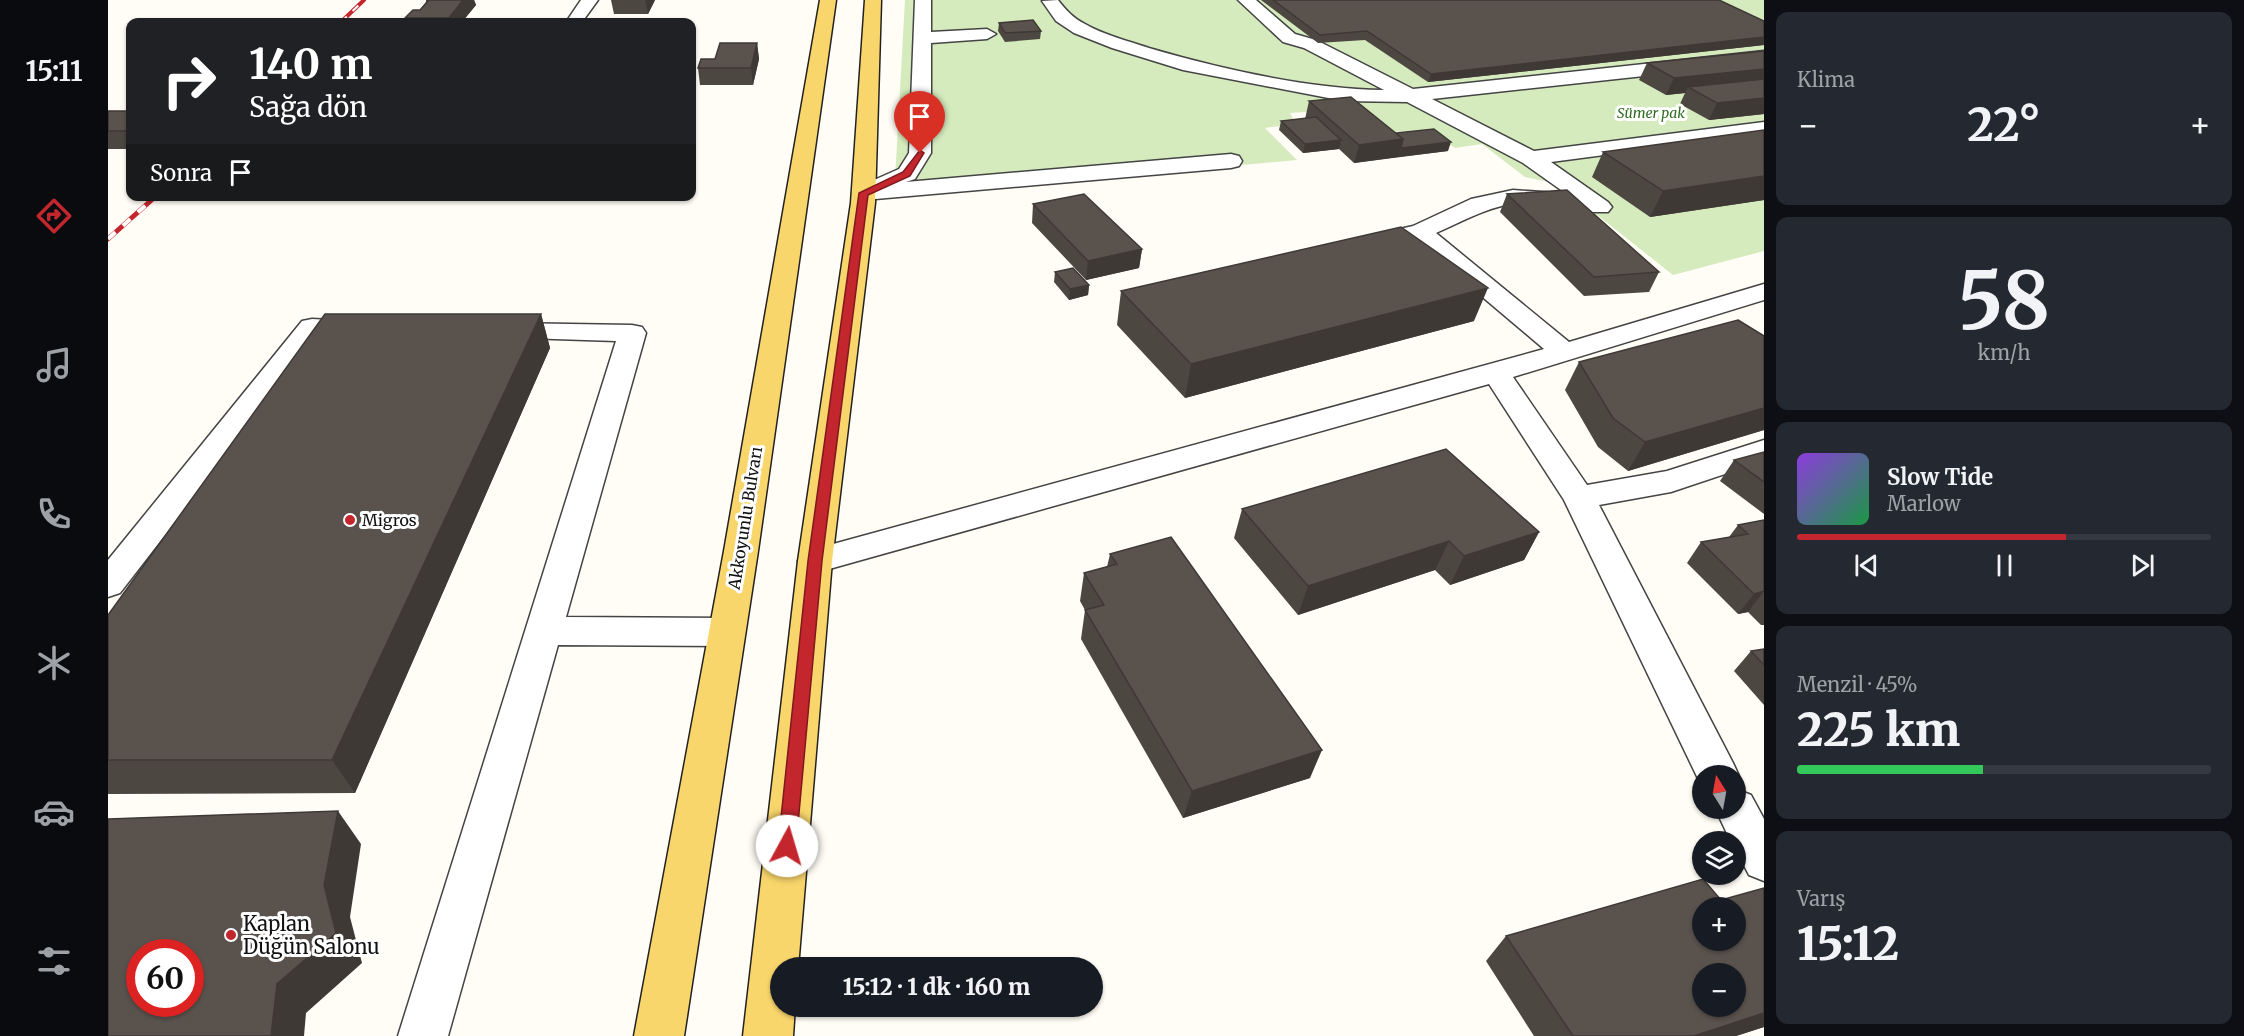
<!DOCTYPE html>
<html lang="tr">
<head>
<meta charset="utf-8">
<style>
  body { margin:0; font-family:Merriweather,serif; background:#242831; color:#f1f3f6; height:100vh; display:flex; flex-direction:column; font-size:22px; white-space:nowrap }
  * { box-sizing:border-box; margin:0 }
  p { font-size:20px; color:#9ea1a6 }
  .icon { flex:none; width:33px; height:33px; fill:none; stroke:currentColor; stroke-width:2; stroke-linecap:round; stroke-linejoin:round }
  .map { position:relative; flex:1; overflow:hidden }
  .sheet { display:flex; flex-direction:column; gap:12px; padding:12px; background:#0d0f14; width:480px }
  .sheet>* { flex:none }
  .top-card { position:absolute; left:18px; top:18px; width:570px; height:183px; border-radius:12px; box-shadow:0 2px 4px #0004; background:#202124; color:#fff; overflow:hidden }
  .needle { width:39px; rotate:349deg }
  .buttons { position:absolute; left:1584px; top:765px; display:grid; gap:12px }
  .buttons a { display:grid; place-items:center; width:54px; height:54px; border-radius:50%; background:#171b24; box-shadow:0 2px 4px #0004; font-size:30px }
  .speed { position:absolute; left:18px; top:939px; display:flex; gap:12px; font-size:30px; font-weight:700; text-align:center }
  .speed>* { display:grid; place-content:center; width:78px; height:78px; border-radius:50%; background:#171b24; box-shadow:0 2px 4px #0004; line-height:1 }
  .speed .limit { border:9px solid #d22; background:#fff; color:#111 }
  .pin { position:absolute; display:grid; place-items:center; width:51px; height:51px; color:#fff; margin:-62px -26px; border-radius:50% 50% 50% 0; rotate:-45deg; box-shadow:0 0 6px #0007 }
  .pin .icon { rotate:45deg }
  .me { position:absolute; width:66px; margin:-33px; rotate:6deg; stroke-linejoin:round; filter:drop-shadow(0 0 4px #0008) }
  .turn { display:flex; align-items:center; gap:21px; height:126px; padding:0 24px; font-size:27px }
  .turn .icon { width:78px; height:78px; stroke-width:2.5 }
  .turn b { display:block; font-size:42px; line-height:51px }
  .then { display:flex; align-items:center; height:57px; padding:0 24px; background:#0003; gap:12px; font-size:22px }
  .big { font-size:45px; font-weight:800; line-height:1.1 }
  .sheet .widget { flex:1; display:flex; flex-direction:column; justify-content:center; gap:9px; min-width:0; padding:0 21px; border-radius:12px; background:#242831 }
  .sheet .dial { align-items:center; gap:0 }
  .dial b { font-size:78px; line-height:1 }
  .song { display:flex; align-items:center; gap:18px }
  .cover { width:72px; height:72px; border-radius:9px; background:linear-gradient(135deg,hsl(270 70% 55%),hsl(140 70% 35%)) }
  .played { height:6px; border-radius:3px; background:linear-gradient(90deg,#c4262e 65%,#363941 65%) }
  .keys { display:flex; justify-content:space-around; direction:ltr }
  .heat { display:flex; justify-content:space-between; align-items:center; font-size:33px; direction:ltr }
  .charge { height:9px; border-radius:4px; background:linear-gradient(90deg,#34c759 45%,#363941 0) }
  .trip { position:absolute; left:662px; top:957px; width:333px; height:60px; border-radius:30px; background:#171b24; box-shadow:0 2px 4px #0004; font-weight:800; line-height:60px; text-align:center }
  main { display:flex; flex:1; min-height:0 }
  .tab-bar { display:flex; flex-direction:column; width:108px; justify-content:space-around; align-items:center; background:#090b0e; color:#9ea1a6 }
  .tab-bar .icon { width:42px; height:42px }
  .tab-bar .active { color:#c4262e }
  .tab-bar b { font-size:27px; color:#f1f3f6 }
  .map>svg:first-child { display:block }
  .green { fill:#d5ebbd }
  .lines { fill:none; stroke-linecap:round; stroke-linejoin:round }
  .minor-casing { stroke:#444; stroke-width:3 }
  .major-casing { stroke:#222; stroke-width:3 }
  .minor { fill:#fff; fill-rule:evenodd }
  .major { fill:#f9d66b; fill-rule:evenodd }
  .rail-far1-casing { stroke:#c4262e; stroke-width:4 }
  .rail-casing { stroke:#c4262e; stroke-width:5 }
  .rail-far1 { stroke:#fff; stroke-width:2; stroke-dasharray:8; stroke-linecap:butt }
  .rail { stroke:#fff; stroke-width:4; stroke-dasharray:10; stroke-linecap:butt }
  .wall { fill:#4d4742 }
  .shaded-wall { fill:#3f3936 }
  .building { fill:#5a524d; stroke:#3f3936; stroke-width:1.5; fill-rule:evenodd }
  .route { fill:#c4262e; stroke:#7f191e; stroke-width:1.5 }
  .poi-dot { fill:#c4262e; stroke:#fff; stroke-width:2 }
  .labels { text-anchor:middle; stroke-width:6; stroke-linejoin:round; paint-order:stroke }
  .far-park-label { font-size:14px; font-style:italic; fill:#2f6b1f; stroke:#fff }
  .street-label { font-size:16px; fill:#111; stroke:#fff }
  .poi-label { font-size:16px; fill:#111; stroke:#fff; text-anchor:start }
  .near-poi-label { font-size:20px; fill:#111; stroke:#fff; text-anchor:start }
</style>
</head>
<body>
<main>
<nav class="tab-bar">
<b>15:11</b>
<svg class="icon active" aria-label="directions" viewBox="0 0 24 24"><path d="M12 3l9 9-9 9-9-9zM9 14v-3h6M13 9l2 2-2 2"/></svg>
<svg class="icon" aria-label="music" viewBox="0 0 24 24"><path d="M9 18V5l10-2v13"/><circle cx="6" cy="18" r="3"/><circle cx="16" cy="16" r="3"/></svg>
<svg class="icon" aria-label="phone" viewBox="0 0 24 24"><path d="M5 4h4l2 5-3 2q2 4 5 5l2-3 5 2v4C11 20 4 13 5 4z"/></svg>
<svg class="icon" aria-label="climate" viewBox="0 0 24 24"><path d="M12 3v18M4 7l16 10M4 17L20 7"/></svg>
<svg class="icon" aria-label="car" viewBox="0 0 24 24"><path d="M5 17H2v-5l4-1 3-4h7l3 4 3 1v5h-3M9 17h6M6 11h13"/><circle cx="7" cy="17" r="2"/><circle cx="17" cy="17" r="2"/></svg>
<svg class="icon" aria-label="filters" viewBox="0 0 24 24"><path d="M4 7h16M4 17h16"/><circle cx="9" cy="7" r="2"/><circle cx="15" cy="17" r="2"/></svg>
</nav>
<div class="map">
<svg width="1656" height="1036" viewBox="0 0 1656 1036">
  <rect width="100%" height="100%" fill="#fffdf5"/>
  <path class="green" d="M 797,0 L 1656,0 L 1656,251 L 1565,275 L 1450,184 L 1417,177 L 1374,144 L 1347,148 L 1322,131 L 1282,132 L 1246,109 L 1182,113 L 1188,124 L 1157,128 L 1189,160 L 786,197 Z"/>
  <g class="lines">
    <defs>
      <path id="minor" d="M 473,0 L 490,0 L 474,22 L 458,22 Z
        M 807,0 L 823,0 L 823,32 L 879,29 L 888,34 L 879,39 L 823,43 L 823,153 L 807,179 L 798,182 L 1123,154 L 1131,156 L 1134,161 L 1131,166 L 1123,168 L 756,200 L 748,198 L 745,193 L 748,188 L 791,169 L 801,153 Z
        M 950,0 C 958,10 965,18 977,24 C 996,35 1020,41 1041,48 C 1113,69 1201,89 1276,90 L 1196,48 L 1175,42 L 1130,0 L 1148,0 L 1187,34 L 1208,40 L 1305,89 L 1656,51 L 1656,63 L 1324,99 L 1426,151 L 1656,122 L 1656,134 L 1443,162 L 1500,202 L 1504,207 L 1500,212 L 1484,212 L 1415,163 L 1299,102 L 1236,101 L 1075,70 L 1004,48 L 966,33 L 948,21 L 934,1 Z
        M 1405,190 L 1449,193 L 1452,198 L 1449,203 C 1434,207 1418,202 1402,204 C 1376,209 1353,222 1328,233 L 1461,342 L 1656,284 L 1656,300 L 1405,377 L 1479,485 L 1559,471 L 1656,440 L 1656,461 L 1563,492 L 1491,505 L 1625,763 L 1631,776 L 1628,782 L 1628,776 L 1594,776 L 1594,787 L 1456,500 L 1381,384 L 707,573 L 695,570 L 690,561 L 695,552 L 707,549 L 1436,349 L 1307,240 L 1261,250 L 1252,248 L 1249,243 L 1252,238 L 1305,226 L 1363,199 Z
        M 204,319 L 262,322 L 266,328 L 262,334 L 212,335 L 12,593 L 0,597 L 0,560 L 194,321 Z
        M 394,323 L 524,325 L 534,327 L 538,333 L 458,617 L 619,618 L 632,622 L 637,632 L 632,642 L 619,646 L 450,645 L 340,1036 L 290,1036 L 508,341 L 384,337 L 380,331 L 384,325 Z
        M 1628,789 L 1643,795 L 1656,819 L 1656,881 L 1641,875 L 1628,850 L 1628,842 L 1623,842 L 1607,808 L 1628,808 Z"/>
      <path id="major" d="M 712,0 L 728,0 L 650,551 L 576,1036 L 526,1036 L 616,551 Z
        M 757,0 L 773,0 L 767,203 L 724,561 L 690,968 L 672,968 L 672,1006 L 687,1006 L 685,1036 L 635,1036 L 690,561 L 743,203 Z"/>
    </defs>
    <use href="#minor" class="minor-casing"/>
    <use href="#major" class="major-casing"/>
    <use href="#minor" class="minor"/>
    <use href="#major" class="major"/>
    <defs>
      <path id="rail-far1" d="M 233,22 L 256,0"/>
      <path id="rail" d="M 0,239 L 48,196"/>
    </defs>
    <use href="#rail-far1" class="rail-far1-casing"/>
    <use href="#rail" class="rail-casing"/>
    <use href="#rail-far1" class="rail-far1"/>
    <use href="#rail" class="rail"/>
  </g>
  <path class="wall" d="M 318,0 L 366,0 L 368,5 L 354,22 L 299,22 L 297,18 L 312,10 L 318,2 Z
    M 503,0 L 547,0 L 540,14 L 506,14 Z
    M 1153,0 L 1611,0 L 1656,21 L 1656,45 L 1320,82 L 1257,40 L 1210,43 Z
    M 891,23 L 933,31 L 932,39 L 897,42 L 890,31 Z
    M 649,43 L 651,59 L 645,85 L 592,85 L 590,68 L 607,59 Z
    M 1656,51 L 1656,114 L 1601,120 L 1572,104 L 1577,93 L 1558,95 L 1531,80 L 1539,63 Z
    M 1201,101 L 1288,133 L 1340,151 L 1246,163 L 1231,149 L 1195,153 L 1171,130 L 1173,121 L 1197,119 Z
    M 0,111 L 22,111 L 22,149 L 0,149 Z
    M 1656,130 L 1656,200 L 1542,217 L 1484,177 L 1495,152 Z
    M 1399,194 L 1551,272 L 1541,292 L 1476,296 L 1392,212 Z
    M 500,196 L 551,196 L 549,201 L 501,200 Z
    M 925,204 L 1034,249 L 1031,268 L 978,280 L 924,223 Z
    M 947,272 L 981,285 L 980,295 L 961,300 L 946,282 Z
    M 1013,291 L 1366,321 L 1077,398 L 1009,325 Z
    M 433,314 L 442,348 L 247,793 L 0,794 L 0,615 Z
    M 1656,336 L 1656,430 L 1520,471 L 1490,447 L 1457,390 L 1471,362 Z
    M 1656,452 L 1656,514 L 1612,481 L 1626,460 Z
    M 1134,509 L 1431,532 L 1416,560 L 1342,585 L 1327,570 L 1190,615 L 1126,538 Z
    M 1656,520 L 1656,625 L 1653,625 L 1640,612 L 1630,614 L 1579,563 L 1593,542 L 1621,537 L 1630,525 Z
    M 1002,554 L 1202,778 L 1075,818 L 973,639 L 977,610 L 972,601 L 976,573 L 999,567 Z
    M 1656,649 L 1656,705 L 1626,671 L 1643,651 Z
    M 1656,888 L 1656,1027 L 1628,1036 L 1426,1036 L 1378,961 L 1398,936 L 1613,900 Z"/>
  <path class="shaded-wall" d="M 355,0 L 366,0 L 368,5 L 354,22 L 343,22 L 341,18 Z
    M 537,0 L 547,0 L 540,14 Z
    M 1656,37 L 1656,45 L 1320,82 L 1323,74 Z
    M 649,43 L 651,59 L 645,85 L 643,68 Z
    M 1656,69 L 1656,84 L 1580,87 L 1577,93 L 1558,95 L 1566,78 Z
    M 1656,98 L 1656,114 L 1601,120 L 1609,103 Z
    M 1295,139 L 1290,157 L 1246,163 L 1251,145 Z
    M 1233,140 L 1231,149 L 1195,153 L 1197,144 Z
    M 1343,142 L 1340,151 L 1290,157 L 1293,148 Z
    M 1656,176 L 1656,200 L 1542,217 L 1555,191 Z
    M 1034,249 L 1031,268 L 978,280 L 980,261 Z
    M 981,285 L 980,295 L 961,300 L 962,289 Z
    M 1380,288 L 1366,321 L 1077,398 L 1083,364 Z
    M 433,314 L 442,348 L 247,793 L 224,760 Z
    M 1656,408 L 1656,430 L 1520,471 L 1537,442 Z
    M 1431,532 L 1416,560 L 1342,585 L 1356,556 Z
    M 1341,541 L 1327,570 L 1190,615 L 1200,586 Z
    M 1656,591 L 1640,612 L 1630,614 L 1646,594 Z
    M 1214,750 L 1202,778 L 1075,818 L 1084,791 Z
    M 230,811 L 253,844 L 242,917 L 254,963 L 198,1013 L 196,1036 L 163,1036 L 169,984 L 216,885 Z
    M 1656,1013 L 1656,1027 L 1628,1036 L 1586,1036 Z"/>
  <path class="building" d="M 321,0 L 355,0 L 341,18 L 297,18 L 305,10 L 312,10 Z
    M 1165,0 L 1611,0 L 1656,21 L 1656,37 L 1323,74 L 1259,31 L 1212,35 Z
    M 925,20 L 933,31 L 897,33 L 891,23 Z
    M 612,43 L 649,43 L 643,68 L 590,68 L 593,59 L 607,59 Z
    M 1656,51 L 1656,69 L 1566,78 L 1539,63 Z
    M 1656,79 L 1656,98 L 1609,103 L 1580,87 Z
    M 1243,97 L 1295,139 L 1251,145 L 1201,101 Z
    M 0,111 L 22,111 L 22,131 L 0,131 Z
    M 1208,117 L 1233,140 L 1197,144 L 1173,121 Z
    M 1326,129 L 1343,142 L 1293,148 L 1295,139 L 1288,133 Z
    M 1656,130 L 1656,176 L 1555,191 L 1495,152 Z
    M 1459,190 L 1551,272 L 1486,277 L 1399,194 Z
    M 976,194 L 1034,249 L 980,261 L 925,204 Z
    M 1293,227 L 1380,288 L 1083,364 L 1013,291 Z
    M 965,268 L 981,285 L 962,289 L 947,272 Z
    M 217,314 L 433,314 L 224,760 L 0,760 L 0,615 Z
    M 1630,320 L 1656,336 L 1656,408 L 1537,442 L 1505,418 L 1471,362 Z
    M 1338,449 L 1431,532 L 1356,556 L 1341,541 L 1200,586 L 1134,509 Z
    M 1656,452 L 1656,482 L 1626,460 Z
    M 1656,520 L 1656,591 L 1646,594 L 1593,542 L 1640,534 L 1630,525 Z
    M 1063,537 L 1214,750 L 1084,791 L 977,610 L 996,605 L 976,573 L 1009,564 L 1002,554 Z
    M 1656,649 L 1656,665 L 1643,651 Z
    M 230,811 L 216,885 L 228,933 L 169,984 L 163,1036 L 0,1036 L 0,819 ZM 32,952 L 82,952 L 82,1004 L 32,1004 Z
    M 1595,879 L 1613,900 L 1656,888 L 1656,1013 L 1586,1036 L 1465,1036 L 1398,936 ZM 1594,908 L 1628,908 L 1628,940 L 1594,940 ZM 1594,974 L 1628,974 L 1628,1006 L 1594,1006 Z"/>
  <path class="route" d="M 812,150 L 816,153 L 802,176 L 760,195 L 714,561 L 688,846 L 685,852 L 679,854 L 673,852 L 670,846 L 700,561 L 751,193 L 795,172 Z"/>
  <g class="poi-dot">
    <circle cx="242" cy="520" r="6"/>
    <circle cx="123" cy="935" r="6"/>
  </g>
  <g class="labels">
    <g class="far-park-label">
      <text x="1543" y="118">Sümer pak</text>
    </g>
    <g class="street-label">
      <text transform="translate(637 518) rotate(-81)" y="6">Akkoyunlu Bulvarı</text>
    </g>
    <g class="poi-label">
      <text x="254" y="526">Migros</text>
    </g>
    <g class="near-poi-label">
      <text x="135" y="931">Kaplan<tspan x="135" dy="23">Düğün Salonu</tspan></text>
    </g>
  </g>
</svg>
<div class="buttons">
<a><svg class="needle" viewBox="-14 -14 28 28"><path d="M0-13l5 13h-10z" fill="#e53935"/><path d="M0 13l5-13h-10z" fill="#9ea1a6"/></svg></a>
<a><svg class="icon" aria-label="layers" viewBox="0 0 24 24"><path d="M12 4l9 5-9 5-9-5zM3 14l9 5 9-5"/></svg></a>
<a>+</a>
<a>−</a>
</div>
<div class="speed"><div class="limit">60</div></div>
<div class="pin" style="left:812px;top:153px;background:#d93025"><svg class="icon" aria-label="arrive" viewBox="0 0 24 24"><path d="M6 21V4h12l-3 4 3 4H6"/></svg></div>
<svg class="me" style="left:679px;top:846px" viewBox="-20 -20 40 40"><circle r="19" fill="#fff"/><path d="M0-13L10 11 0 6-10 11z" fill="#c4262e"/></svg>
<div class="trip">15:12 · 1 dk · 160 m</div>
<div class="top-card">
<div class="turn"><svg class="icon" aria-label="right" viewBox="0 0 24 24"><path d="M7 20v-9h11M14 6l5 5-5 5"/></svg><div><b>140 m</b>Sağa dön</div></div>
<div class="then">Sonra<svg class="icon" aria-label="arrive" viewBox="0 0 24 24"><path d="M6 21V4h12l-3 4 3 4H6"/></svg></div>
</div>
</div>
<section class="sheet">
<div class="widget"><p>Klima</p>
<div class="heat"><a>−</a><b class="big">22°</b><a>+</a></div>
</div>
<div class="widget dial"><b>58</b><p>km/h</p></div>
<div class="widget">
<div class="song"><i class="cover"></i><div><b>Slow Tide</b><p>Marlow</p></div></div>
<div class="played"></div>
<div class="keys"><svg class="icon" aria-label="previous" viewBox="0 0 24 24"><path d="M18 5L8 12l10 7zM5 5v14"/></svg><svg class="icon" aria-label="pause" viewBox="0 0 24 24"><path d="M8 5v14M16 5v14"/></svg><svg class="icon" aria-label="next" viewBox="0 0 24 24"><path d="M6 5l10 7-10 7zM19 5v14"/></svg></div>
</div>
<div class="widget"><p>Menzil · 45%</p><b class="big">225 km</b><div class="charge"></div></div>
<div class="widget"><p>Varış</p><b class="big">15:12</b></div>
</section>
</main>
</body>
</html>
